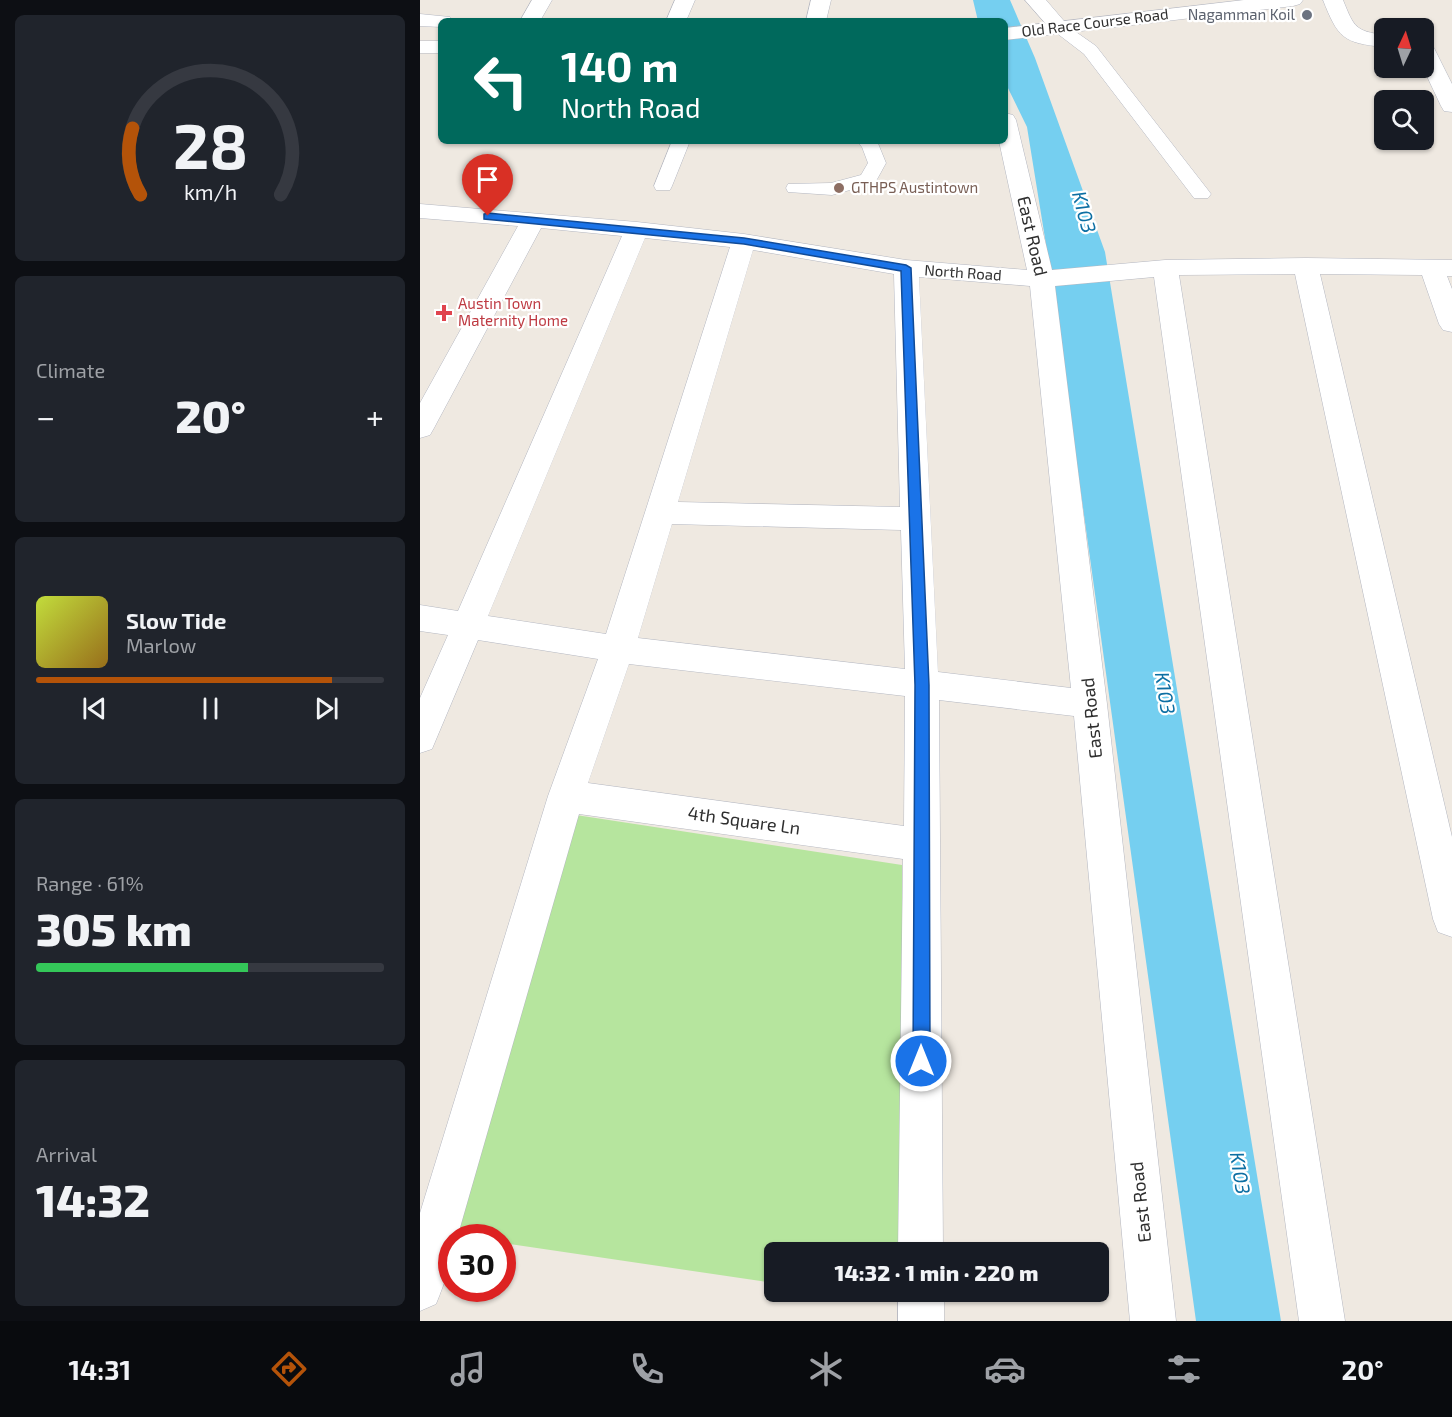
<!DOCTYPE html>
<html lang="en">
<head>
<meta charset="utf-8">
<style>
  body { margin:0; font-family:"Exo 2",sans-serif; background:#20242c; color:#f1f3f6; height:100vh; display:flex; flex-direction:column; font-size:22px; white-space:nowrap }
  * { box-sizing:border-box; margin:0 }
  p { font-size:20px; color:#9ea1a6 }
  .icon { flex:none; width:33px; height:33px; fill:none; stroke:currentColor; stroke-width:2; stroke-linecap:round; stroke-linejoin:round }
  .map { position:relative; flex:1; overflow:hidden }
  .panel { display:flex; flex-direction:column; gap:15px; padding:15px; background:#0d0f14; width:420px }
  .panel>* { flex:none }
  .guide { position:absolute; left:18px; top:18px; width:570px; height:126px; border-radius:9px; box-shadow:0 2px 4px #0004; background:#00695c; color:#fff; overflow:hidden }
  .needle { width:39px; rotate:4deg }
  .buttons { position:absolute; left:954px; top:18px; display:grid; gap:12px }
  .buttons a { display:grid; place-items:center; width:60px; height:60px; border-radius:9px; background:#171b24; box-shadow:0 2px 4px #0004; font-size:30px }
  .speed { position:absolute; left:18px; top:1224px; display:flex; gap:12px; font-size:30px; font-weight:700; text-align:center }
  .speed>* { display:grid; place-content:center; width:78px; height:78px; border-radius:50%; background:#171b24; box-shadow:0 2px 4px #0004; line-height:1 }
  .speed .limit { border:9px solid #d22; background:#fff; color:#111 }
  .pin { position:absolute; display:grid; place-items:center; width:51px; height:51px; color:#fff; margin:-62px -26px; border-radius:50% 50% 50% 0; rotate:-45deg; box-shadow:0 0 6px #0007 }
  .pin .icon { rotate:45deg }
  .me { position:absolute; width:66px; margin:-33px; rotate:0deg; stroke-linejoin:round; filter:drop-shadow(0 0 4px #0008) }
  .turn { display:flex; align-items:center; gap:21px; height:126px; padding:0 24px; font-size:27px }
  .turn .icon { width:78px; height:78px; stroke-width:2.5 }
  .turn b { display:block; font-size:42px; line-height:51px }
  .big { font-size:45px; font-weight:800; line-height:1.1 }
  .panel .card { flex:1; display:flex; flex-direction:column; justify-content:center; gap:9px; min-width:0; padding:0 21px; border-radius:9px; background:#20242c }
  .panel .dial { align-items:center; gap:0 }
  .dial svg { height:156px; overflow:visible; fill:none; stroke:#363941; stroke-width:7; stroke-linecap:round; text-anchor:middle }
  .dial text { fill:#f1f3f6; stroke:none }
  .song { display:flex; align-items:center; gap:18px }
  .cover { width:72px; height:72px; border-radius:9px; background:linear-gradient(135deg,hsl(70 70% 55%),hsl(40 70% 35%)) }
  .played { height:6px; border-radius:3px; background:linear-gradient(90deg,#b45309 85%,#363941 85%) }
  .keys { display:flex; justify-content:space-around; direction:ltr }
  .heat { display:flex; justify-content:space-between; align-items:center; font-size:33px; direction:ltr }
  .charge { height:9px; border-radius:4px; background:linear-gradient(90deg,#34c759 61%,#363941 0) }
  .trip { position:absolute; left:344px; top:1242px; width:345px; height:60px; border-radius:9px; background:#171b24; box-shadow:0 2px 4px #0004; font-weight:800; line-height:60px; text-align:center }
  .menu { display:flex; height:96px; justify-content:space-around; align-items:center; background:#090b0e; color:#9ea1a6 }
  .menu .icon { width:42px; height:42px }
  .menu .current { color:#b45309 }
  .menu b { font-size:27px; color:#f1f3f6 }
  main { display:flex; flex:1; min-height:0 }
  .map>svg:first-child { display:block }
  .green { fill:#b6e59e }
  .water { fill:#75cff0 }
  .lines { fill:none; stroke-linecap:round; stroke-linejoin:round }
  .service-casing { stroke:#b4b7c1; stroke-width:1 }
  .minor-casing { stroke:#b4b7c1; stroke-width:1 }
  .tertiary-casing { stroke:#b4b7c1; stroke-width:1 }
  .service { fill:#fff; fill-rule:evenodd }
  .minor { fill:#fff; fill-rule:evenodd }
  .tertiary { fill:#fff; fill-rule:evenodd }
  .route { fill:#1a73e8; stroke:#114b97; stroke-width:1.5 }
  .worship-dot { fill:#6b7280; stroke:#fff; stroke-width:2 }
  .education-dot { fill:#8d6e63; stroke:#fff; stroke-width:2 }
  .health-dot { fill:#e0444e; stroke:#fff; stroke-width:2 }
  .labels { text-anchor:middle; stroke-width:4.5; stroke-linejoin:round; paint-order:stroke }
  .far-worship-label { font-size:15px; fill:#5b616d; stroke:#fff; text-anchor:end }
  .far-street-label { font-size:15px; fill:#2e2e2e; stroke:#fff }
  .far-education-label { font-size:15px; fill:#785e54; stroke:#fff; text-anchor:start }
  .far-health-label { font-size:15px; fill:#be3a42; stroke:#fff; text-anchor:start }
  .street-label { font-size:18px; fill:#2e2e2e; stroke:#fff }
  .water-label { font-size:20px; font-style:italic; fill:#0d6fa3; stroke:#fff }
</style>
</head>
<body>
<main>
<section class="panel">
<div class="card dial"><svg viewBox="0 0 100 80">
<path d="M14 69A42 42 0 1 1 86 69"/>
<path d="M14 69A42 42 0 0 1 10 35" stroke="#b45309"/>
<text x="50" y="56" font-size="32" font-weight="700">28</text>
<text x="50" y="72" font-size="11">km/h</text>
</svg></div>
<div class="card"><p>Climate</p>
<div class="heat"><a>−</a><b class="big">20°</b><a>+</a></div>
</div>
<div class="card">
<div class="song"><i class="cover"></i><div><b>Slow Tide</b><p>Marlow</p></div></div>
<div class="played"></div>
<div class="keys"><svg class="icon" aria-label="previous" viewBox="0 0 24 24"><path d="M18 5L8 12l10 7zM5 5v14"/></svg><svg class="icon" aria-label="pause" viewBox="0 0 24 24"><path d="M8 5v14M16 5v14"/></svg><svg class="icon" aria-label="next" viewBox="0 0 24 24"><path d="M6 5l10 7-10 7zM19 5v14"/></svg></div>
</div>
<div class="card"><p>Range · 61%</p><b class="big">305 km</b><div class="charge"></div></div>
<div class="card"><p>Arrival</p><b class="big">14:32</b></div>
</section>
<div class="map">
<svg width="1032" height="1321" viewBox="0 0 1032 1321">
  <rect width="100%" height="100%" fill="#efe9e1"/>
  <path class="green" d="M 156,815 L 482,865 L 482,1252 L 354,1252 L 354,1283 L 83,1243 L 82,1238 L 37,1237 Z"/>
  <path class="water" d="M 553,0 L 590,0 L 615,58 L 685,252 L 861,1321 L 776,1321 L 629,263 L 607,127 L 585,82 L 585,21 L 558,21 Z"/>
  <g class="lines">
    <defs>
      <path id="service" d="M 640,23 L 646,25 L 676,46 L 788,190 L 791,194 L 788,198 L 774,198 L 664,54 L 634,31 L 632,28 L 634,25 Z
        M 252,141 L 270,141 L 252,186 L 250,190 L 236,190 L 234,186 Z
        M 437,141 L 457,141 L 466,163 L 455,183 L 412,195 L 368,192 L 366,188 L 368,184 L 411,183 L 441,175 L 448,163 L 442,147 Z"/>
      <path id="minor" d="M 112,0 L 132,0 L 120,21 L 100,21 Z
        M 255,0 L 275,0 L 266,21 L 246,21 Z
        M 391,0 L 411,0 L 406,21 L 386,21 Z
        M 605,0 L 626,0 L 650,28 L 647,32 L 633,32 Z
        M 903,0 L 923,0 C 934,27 935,31 964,35 L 964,47 C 923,43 918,38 903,0 Z
        M 0,14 L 30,17 L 33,21 L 21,21 L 21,27 L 0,26 Z
        M 1004,42 L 1011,44 L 1014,48 L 1032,84 L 1032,112 L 1024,111 L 1021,106 L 1003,68 Z
        M 585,113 L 593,115 L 596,120 L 632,270 L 745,260 L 886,258 L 1032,260 L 1032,276 L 1027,276 L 1032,289 L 1032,332 L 1023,330 L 1019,324 L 1002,275 L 900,274 L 1032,837 L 1032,937 L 1018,932 L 1013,919 L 875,274 L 759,275 L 925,1321 L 879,1321 L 734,277 L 635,286 L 687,704 L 756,1321 L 710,1321 L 654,716 L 519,700 L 523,1252 L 478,1252 L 483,859 L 159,814 L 37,1238 L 32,1238 C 32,1262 25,1282 16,1304 L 0,1311 L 0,1213 L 128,796 L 178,659 L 58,640 L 12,749 L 0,753 L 0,698 L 28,635 L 0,631 L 0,605 L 38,611 L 202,236 L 121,228 L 14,428 L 10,435 L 0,438 L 0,403 L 98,226 L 0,218 L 0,204 L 217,222 L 324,234 L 486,260 L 607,270 L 579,141 L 585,141 ZM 225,238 L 310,247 L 186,634 L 68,616 ZM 333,250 L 474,274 L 480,507 L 258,502 ZM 499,277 L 610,286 L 651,688 L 518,672 ZM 252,524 L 481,530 L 485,669 L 218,638 ZM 209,664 L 485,696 L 484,826 L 168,783 Z
        M 478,1292 L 524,1292 L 524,1321 L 478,1321 Z"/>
      <path id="tertiary" d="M 824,0 L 883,0 L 880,4 L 873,6 L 585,40 L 585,28 Z
        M 0,41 L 21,41 L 21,53 L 0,53 Z"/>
    </defs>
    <use href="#service" class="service-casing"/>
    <use href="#minor" class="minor-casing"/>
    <use href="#tertiary" class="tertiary-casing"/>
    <use href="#service" class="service"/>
    <use href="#minor" class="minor"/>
    <use href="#tertiary" class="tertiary"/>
  </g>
  <path class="route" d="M 68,213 L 324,238 L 486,265 L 491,268 L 509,685 L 510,1061 L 507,1067 L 501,1069 L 495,1067 L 493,1061 L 495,685 L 481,271 L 324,244 L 64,219 L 64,214 Z"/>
  <circle class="worship-dot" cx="887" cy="15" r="6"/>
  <circle class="education-dot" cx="419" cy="188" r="6"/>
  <path class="health-dot" d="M21 304h6v6h6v6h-6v6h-6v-6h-6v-6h6z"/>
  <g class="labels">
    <g class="far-worship-label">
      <text x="875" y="20">Nagamman Koil</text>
    </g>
    <g class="far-street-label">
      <text transform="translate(675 23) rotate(-7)" y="5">Old Race Course Road</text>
      <text transform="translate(543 273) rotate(4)" y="5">North Road</text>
    </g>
    <g class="far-education-label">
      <text x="431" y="193">GTHPS Austintown</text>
    </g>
    <g class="far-health-label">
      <text x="38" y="309">Austin Town<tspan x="38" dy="17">Maternity Home</tspan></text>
    </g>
    <g class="street-label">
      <text transform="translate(612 236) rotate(77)" y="6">East Road</text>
      <text transform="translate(672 718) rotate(-96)" y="6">East Road</text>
      <text transform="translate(324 821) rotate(8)" y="6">4th Square Ln</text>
      <text transform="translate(721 1202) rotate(-96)" y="6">East Road</text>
    </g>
    <g class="water-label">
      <text transform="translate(664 212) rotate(75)" y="7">K103</text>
      <text transform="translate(745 693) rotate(81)" y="7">K103</text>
      <text transform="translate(820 1173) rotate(81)" y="7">K103</text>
    </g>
  </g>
</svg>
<div class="buttons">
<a><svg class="needle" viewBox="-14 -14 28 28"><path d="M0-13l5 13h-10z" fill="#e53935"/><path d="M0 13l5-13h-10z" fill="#9ea1a6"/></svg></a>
<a><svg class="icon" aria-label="search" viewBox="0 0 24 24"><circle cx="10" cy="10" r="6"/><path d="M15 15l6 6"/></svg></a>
</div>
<div class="speed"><div class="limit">30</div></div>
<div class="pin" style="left:68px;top:216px;background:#d93025"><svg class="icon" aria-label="arrive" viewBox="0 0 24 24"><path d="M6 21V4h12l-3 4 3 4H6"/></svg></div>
<svg class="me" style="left:501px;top:1061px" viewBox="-20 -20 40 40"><circle r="17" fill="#1a73e8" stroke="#fff" stroke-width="3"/><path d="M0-11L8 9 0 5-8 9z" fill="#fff"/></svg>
<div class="trip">14:32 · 1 min · 220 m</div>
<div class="guide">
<div class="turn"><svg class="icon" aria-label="left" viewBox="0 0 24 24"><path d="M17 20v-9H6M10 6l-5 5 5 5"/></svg><div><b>140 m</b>North Road</div></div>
</div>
</div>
</main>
<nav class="menu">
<b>14:31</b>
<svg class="icon current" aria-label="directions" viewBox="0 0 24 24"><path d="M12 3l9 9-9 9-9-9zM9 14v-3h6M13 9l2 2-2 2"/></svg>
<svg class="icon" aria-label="music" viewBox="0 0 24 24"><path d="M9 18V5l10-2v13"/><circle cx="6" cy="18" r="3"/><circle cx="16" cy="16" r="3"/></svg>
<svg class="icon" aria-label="phone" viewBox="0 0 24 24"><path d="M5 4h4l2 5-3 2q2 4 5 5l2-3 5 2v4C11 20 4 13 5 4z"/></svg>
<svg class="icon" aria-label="climate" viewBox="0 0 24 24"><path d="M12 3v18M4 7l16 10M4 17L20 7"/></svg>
<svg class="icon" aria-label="car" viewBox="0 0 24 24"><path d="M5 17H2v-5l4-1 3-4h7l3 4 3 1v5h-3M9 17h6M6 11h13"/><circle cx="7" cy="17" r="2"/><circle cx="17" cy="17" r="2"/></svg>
<svg class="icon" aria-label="filters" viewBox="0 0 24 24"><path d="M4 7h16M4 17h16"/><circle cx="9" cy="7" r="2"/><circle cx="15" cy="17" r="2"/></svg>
<b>20°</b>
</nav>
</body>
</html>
